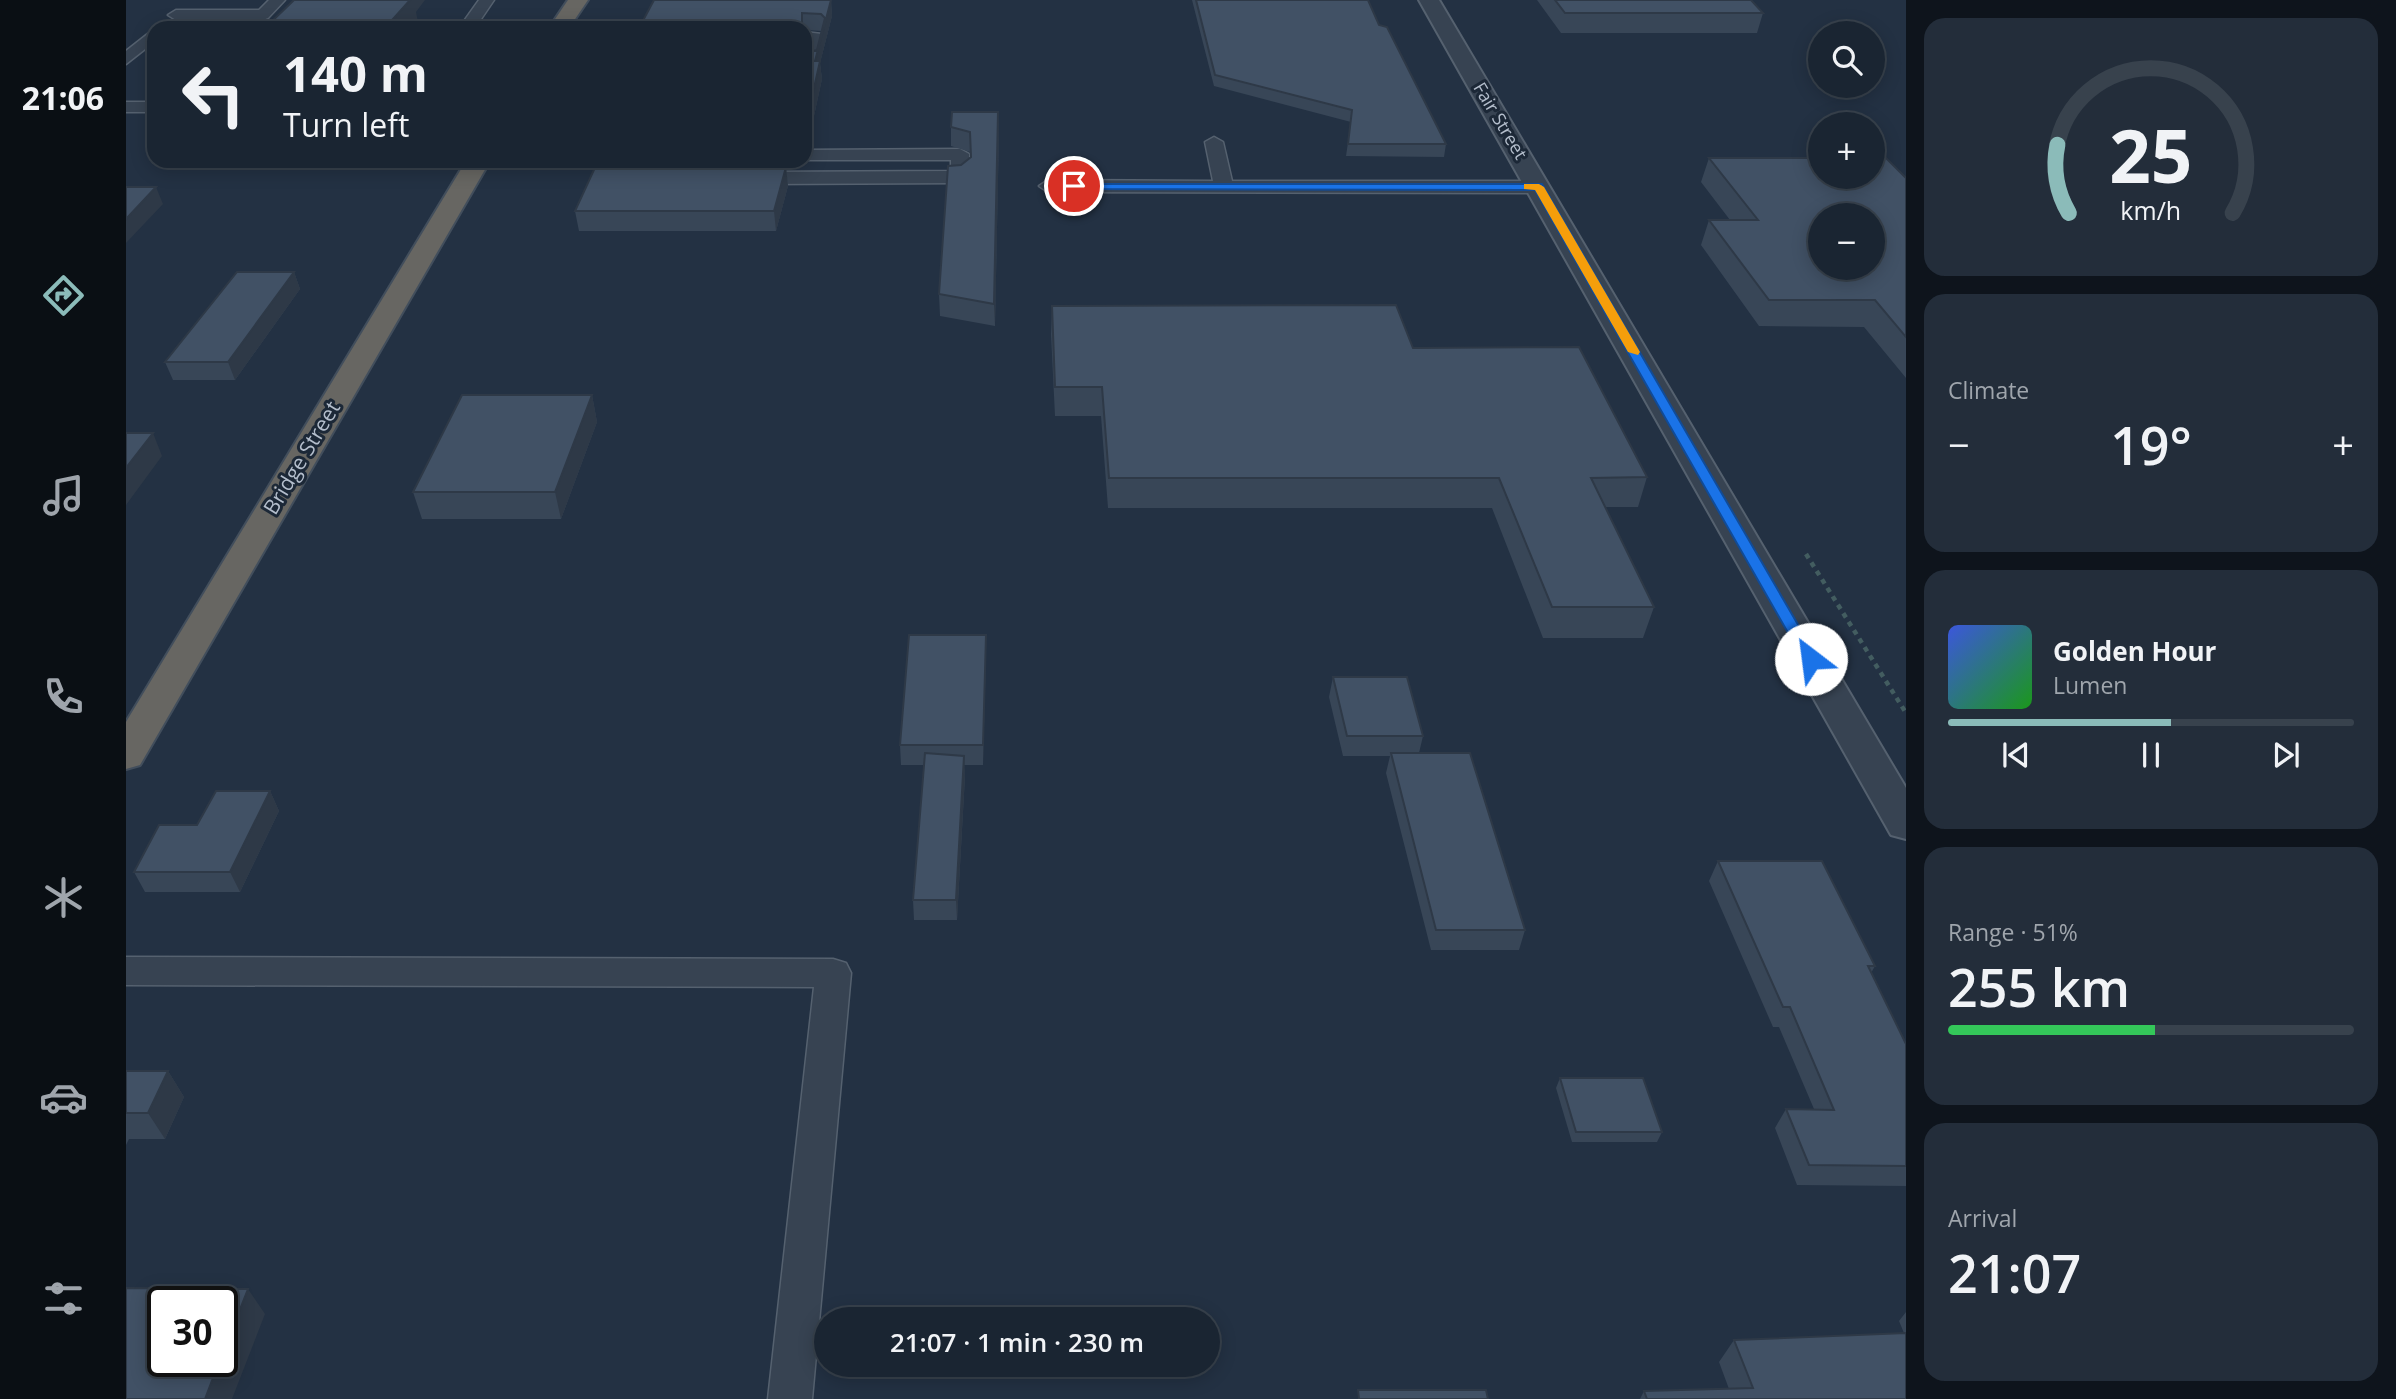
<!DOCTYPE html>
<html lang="en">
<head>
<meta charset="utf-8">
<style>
  body { margin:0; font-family:"Open Sans",sans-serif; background:#232d3a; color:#f1f3f6; height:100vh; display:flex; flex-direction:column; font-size:26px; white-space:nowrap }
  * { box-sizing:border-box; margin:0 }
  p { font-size:23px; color:#9fa5ac }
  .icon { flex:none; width:38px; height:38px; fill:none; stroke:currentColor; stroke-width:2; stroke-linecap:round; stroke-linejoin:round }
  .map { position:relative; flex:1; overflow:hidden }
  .drawer { display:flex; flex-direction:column; gap:18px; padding:18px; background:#0e141c; width:490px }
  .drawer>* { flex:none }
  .top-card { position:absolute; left:21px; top:21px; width:665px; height:147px; border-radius:21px; box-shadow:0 4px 18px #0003,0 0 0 2px #38424d; background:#1a2532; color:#f1f3f6; overflow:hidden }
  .fabs { position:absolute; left:1682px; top:21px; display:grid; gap:14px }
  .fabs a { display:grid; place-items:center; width:77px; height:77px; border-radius:50%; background:#1a2532; box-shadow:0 4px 18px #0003,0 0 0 2px #38424d; font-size:35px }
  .speed { position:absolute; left:21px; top:1286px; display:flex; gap:14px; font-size:35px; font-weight:700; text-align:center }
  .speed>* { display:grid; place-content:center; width:91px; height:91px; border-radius:50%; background:#1a2532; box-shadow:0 4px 18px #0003,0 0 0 2px #38424d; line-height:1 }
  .speed .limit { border:4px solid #111; border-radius:10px; background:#fff; color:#111 }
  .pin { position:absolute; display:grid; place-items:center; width:60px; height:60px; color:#fff; margin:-30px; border:4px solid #fff; border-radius:50%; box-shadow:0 2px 7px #0007 }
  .me { position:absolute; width:77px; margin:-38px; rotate:330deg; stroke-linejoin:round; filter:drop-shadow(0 0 5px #0008) }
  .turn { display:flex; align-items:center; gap:24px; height:147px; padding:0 21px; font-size:32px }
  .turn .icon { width:91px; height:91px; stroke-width:2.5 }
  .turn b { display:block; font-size:49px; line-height:60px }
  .big { font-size:52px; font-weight:600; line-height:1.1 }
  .drawer .tile { flex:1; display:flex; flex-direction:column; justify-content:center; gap:10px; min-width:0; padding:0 24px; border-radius:21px; background:#232d3a }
  .drawer .dial { align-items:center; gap:0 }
  .dial svg { height:182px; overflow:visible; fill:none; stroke:#38424d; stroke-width:7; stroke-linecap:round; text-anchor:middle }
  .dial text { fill:#f1f3f6; stroke:none }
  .song { display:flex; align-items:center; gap:21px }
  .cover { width:84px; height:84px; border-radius:10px; background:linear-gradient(135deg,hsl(230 70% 55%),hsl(120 70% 35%)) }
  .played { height:7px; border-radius:4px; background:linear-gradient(90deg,#8bbbb9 55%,#38424d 55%) }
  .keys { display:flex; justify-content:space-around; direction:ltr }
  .heat { display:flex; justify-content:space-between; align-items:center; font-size:38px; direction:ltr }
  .charge { height:10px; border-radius:5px; background:linear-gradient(90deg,#34c759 51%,#38424d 0) }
  .trip { position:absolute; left:688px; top:1307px; width:406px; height:70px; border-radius:35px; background:#1a2532; box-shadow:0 4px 18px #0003,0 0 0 2px #38424d; font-weight:600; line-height:70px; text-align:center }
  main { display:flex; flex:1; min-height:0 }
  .tabs { display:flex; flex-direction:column; width:126px; justify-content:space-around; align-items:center; background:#0a0f14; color:#9fa5ac }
  .tabs .icon { width:49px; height:49px }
  .tabs .selected { color:#8bbbb9 }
  .tabs b { font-size:32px; color:#f1f3f6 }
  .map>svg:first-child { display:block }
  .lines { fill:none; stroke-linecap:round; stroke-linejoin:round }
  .service-casing { stroke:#55616f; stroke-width:3 }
  .minor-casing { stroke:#55616f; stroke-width:4 }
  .trunk-casing { stroke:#424e5c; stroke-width:4 }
  .path { stroke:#435d60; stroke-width:4.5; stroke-dasharray:5 5; stroke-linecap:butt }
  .service { fill:#374352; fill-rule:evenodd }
  .minor { fill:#374352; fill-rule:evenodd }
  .trunk { fill:#676662; fill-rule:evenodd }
  .wall { fill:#384657 }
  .shaded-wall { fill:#2e3947 }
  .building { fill:#415165; stroke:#2e3947; stroke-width:2; fill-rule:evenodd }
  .route { fill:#1a73e8; stroke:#114b97; stroke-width:2 }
  .slow { fill:#f59e0b }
  .labels { text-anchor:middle; stroke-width:6; stroke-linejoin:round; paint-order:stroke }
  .far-street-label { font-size:18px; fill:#b4becc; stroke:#1c2837 }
  .street-label { font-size:21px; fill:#b4becc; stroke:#1c2837 }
</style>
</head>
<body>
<main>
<nav class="tabs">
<b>21:06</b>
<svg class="icon selected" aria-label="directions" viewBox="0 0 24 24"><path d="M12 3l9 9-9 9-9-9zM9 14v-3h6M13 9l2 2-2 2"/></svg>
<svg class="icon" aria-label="music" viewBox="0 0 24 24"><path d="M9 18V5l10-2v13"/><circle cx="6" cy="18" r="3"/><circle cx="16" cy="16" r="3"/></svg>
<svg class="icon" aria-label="phone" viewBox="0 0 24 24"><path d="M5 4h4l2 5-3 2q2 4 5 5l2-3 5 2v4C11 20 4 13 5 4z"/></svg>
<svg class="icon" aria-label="climate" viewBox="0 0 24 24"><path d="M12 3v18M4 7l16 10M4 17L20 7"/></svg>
<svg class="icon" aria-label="car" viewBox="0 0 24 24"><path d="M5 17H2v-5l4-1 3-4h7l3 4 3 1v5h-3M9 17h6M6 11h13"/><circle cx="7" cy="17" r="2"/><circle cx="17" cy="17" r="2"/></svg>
<svg class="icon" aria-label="filters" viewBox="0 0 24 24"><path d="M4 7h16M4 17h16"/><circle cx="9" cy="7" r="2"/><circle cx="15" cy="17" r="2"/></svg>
</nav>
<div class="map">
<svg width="1780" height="1399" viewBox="0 0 1780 1399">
  <rect width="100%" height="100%" fill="#233143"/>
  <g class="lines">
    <defs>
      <path id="service" d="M 143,0 L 159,0 L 142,18 L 137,20 L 50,20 L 42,15 L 50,10 L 133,10 Z
        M 353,0 L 368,0 L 349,28 L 333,28 Z
        M 28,29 L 28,42 L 0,64 L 0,51 Z
        M 679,32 L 696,34 L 698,37 L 691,65 L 679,70 Z
        M 0,102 L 28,102 L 28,112 L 0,112 Z
        M 1088,137 L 1097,142 L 1106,181 L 1413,181 L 1422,187 L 1413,193 L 922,192 L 913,186 L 922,180 L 1087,181 L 1079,142 Z
        M 834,149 L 843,154 L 843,177 L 834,183 L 620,184 L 611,178 L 620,172 L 825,171 L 825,160 L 679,160 L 679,150 Z
        M 548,161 L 566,161 L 562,172 L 577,172 L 586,178 L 577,184 L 543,182 L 541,178 Z
        M 0,957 L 707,959 L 720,963 L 725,973 L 686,1399 L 642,1399 L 688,987 L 0,985 Z"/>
      <path id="minor" d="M 1293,0 L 1313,0 L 1780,788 L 1780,839 L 1765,835 Z"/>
      <path id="trunk" d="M 442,0 L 462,0 L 443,28 L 423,28 Z
        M 340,161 L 364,161 L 14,765 L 0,769 L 0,722 Z"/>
    </defs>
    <use href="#service" class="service-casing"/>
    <use href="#minor" class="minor-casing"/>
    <use href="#trunk" class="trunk-casing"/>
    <path class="path" d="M 1680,554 L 1780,713"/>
    <use href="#service" class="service"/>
    <use href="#minor" class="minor"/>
    <use href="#trunk" class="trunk"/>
  </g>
  <path class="wall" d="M 705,0 L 706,16 L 694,63 L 696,79 L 683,139 L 679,139 L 679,53 L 691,50 L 695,31 L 679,30 L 679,28 L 513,28 Z
    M 1066,0 L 1242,0 L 1253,25 L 1320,144 L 1318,157 L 1220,156 L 1225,122 L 1088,86 Z
    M 1411,0 L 1625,0 L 1637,13 L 1631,33 L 1435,33 Z
    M 872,112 L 873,131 L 869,326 L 814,316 L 813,294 L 845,158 L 844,152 L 825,146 L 825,127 Z
    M 1583,158 L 1780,178 L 1780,378 L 1738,327 L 1633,326 L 1575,245 L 1583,220 L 1604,220 L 1575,182 Z
    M 565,161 L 668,161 L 666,169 L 660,169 L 662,186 L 650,231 L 453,231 L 449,211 L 545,165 L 547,167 L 565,167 Z
    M 168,272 L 174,289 L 109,380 L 47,380 L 39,362 Z
    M 926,306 L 1287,348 L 1521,477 L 1512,507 L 1479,507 L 1528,607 L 1517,638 L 1417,638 L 1366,508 L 982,508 L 975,416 L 929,416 L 925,334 Z
    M 466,395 L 471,422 L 435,519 L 296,519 L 287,492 Z
    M 860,655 L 857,765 L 838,765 L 839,776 L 831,920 L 788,920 L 787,900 L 798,765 L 775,765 L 774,745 Z
    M 1207,677 L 1297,736 L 1293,753 L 1399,930 L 1393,950 L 1305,950 L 1260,773 L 1264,756 L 1217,756 L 1203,697 Z
    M 144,791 L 153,811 L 114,892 L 19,892 L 8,872 L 71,825 Z
    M 1592,861 L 1749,966 L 1745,973 L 1780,1044 L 1780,1186 L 1671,1185 L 1649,1128 L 1660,1109 L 1688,1109 L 1653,1027 L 1647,1027 L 1583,881 Z
    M 0,1071 L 42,1071 L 58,1097 L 39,1139 L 3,1139 L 0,1145 Z
    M 1434,1078 L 1536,1132 L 1531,1142 L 1446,1142 L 1430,1088 Z
    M 1780,1312 L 1780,1399 L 1514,1399 L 1518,1391 L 1603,1389 L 1593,1362 L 1608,1340 L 1778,1333 L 1773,1321 Z"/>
  <path class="shaded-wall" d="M 276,0 L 299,0 L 290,12 L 292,22 L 287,28 L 259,28 Z
    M 705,0 L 706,16 L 694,63 L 696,79 L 683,139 L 681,120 L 689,61 Z
    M 872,112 L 873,131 L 869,326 L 868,304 Z
    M 660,167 L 662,186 L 650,231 L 648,211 Z
    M 30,187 L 37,204 L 0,243 L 0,219 Z
    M 168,272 L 174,289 L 109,380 L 102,362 Z
    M 466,395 L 471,422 L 435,519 L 429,492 Z
    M 27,433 L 36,456 L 0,505 L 0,468 Z
    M 860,635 L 860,655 L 857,765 L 857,745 Z
    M 838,756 L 839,776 L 831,920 L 830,900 Z
    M 144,791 L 153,811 L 114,892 L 104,872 Z
    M 42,1071 L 58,1097 L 39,1139 L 22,1113 Z
    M 122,1289 L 139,1314 L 106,1399 L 79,1399 L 93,1362 L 96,1362 L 96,1355 Z"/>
  <path class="building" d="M 168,0 L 284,0 L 259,28 L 139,28 Z
    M 528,0 L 705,0 L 689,61 L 694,61 L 681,120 L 679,120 L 679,53 L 691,50 L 699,18 L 695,14 L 676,13 L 676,28 L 513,28 Z
    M 1070,0 L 1242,0 L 1253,25 L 1261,27 L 1320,144 L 1222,144 L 1226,110 L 1089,75 Z
    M 1429,0 L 1625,0 L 1637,13 L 1439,13 Z
    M 826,112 L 872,112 L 868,304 L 813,294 L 822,166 L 835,165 L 845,157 L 844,132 L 825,127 Z
    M 1583,158 L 1694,158 L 1694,177 L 1746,177 L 1746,158 L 1760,158 L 1780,178 L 1780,337 L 1749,300 L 1643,300 L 1583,220 L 1632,220 ZM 1694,215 L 1746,215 L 1746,268 L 1694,268 Z
    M 472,161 L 540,161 L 547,167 L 660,167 L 648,211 L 449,211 Z
    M 0,187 L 30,187 L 0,219 Z
    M 111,272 L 168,272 L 102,362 L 39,362 Z
    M 1270,305 L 1287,348 L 1453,347 L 1521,477 L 1465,478 L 1528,607 L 1426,607 L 1373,478 L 983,478 L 976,387 L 929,387 L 926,306 Z
    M 336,395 L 466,395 L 429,492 L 287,492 Z
    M 0,433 L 27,433 L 0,468 Z
    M 783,635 L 860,635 L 857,745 L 774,745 Z
    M 1207,677 L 1281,677 L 1297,736 L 1221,736 Z
    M 799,753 L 838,756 L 830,900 L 787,900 Z
    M 1265,753 L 1344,753 L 1399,930 L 1310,930 Z
    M 90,791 L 144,791 L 104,872 L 8,872 L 33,825 L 71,825 Z
    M 1592,861 L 1696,861 L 1749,966 L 1742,966 L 1780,1044 L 1780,1166 L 1683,1165 L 1660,1109 L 1708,1110 L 1664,1007 L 1657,1007 Z
    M 0,1071 L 42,1071 L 22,1113 L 0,1113 Z
    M 1434,1078 L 1517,1078 L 1536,1132 L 1450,1132 Z
    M 0,1288 L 122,1289 L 96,1355 L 96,1302 L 37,1302 L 37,1362 L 93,1362 L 79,1399 L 0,1399 Z
    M 1780,1333 L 1780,1399 L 1521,1399 L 1518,1391 L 1627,1388 L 1608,1340 Z
    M 1232,1390 L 1360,1390 L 1362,1399 L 1233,1399 Z"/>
  <path class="route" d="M 944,184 L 1416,184 L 1692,659 L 1690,662 L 1679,662 L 1677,659 L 1409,190 L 948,189 Z"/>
  <path class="slow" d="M 1398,184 L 1413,184 L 1418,187 L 1514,352 L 1512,355 L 1502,352 L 1409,190 L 1398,189 Z"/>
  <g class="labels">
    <g class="far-street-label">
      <text transform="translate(1374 121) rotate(59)" y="6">Fair Street</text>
    </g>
    <g class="street-label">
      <text transform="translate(176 458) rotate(-59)" y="7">Bridge Street</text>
    </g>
  </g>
</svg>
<div class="fabs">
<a><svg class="icon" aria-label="search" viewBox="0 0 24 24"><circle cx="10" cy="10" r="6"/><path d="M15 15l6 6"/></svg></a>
<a>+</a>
<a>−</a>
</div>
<div class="speed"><div class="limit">30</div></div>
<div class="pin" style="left:948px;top:186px;background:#d93025"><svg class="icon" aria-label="arrive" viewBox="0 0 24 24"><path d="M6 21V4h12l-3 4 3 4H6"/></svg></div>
<svg class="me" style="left:1685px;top:659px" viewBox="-20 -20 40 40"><circle r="19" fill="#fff"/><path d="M0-13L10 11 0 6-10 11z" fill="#1a73e8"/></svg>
<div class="trip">21:07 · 1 min · 230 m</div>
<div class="top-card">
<div class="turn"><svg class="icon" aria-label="left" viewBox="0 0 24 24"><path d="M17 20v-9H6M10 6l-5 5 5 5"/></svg><div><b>140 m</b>Turn left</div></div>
</div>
</div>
<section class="drawer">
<div class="tile dial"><svg viewBox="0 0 100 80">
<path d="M14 69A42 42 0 1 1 86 69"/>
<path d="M14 69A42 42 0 0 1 9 39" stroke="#8bbbb9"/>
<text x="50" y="56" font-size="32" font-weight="700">25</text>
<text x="50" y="72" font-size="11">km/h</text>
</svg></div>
<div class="tile"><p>Climate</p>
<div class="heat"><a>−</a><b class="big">19°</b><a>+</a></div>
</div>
<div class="tile">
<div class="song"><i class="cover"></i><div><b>Golden Hour</b><p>Lumen</p></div></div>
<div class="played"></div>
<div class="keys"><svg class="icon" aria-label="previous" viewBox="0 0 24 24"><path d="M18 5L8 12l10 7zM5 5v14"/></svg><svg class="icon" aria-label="pause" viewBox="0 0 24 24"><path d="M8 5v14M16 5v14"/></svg><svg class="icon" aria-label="next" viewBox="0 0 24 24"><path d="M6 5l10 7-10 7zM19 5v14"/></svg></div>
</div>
<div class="tile"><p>Range · 51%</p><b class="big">255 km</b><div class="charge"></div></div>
<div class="tile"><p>Arrival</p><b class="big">21:07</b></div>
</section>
</main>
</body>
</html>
